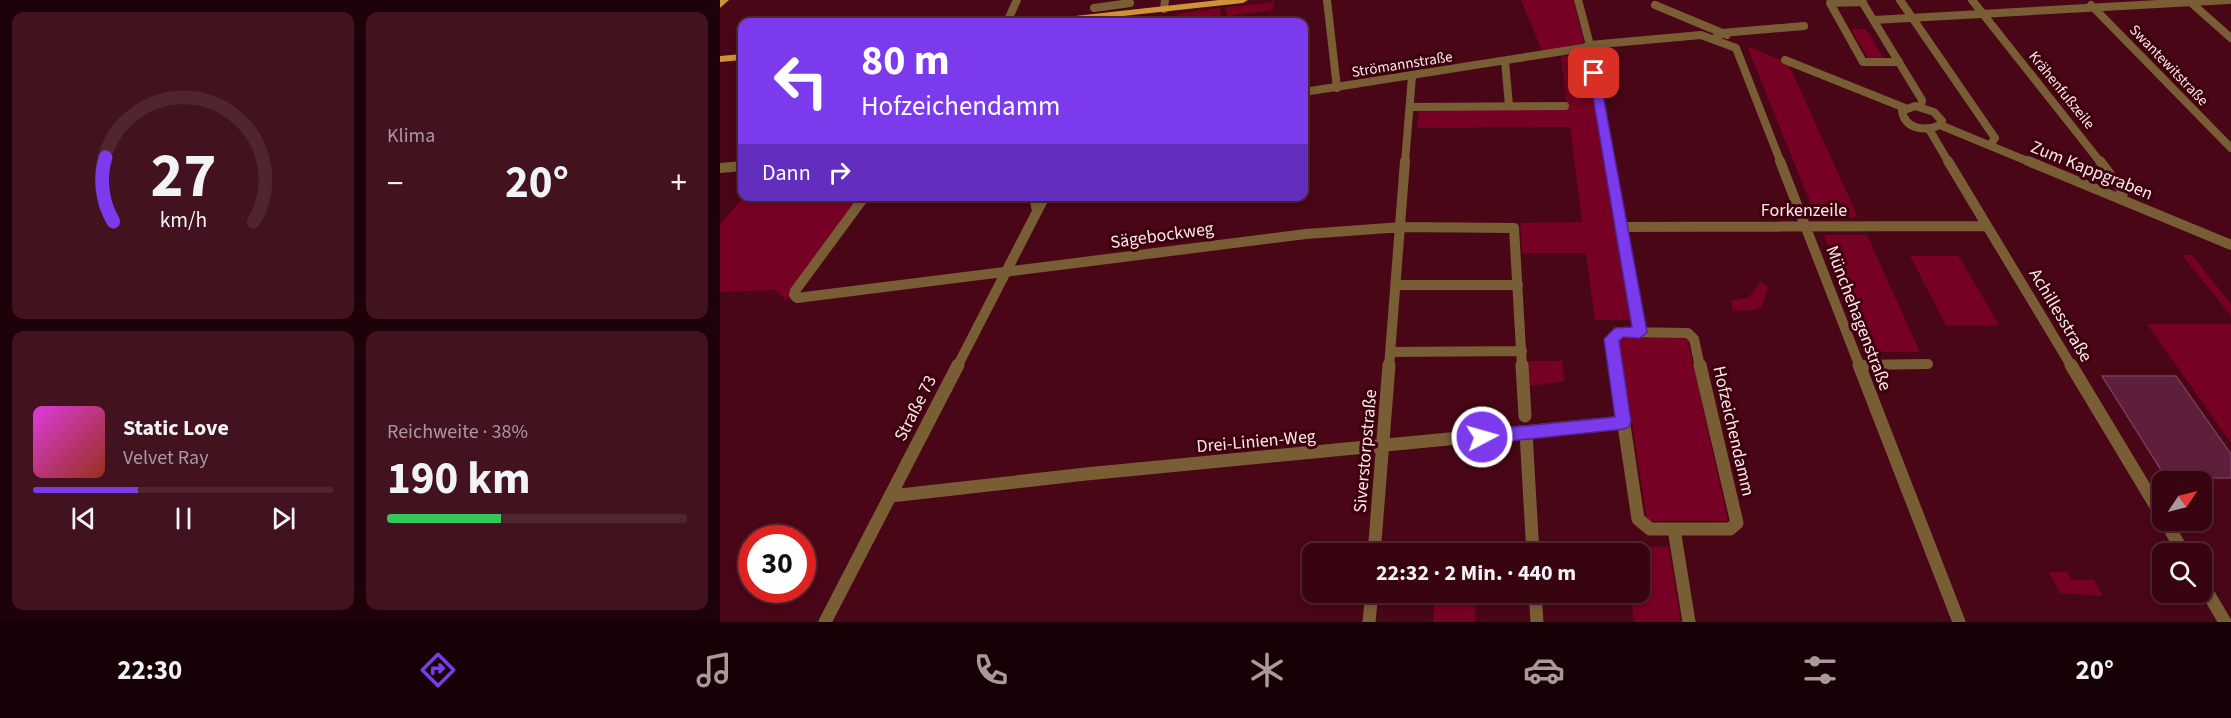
<!DOCTYPE html>
<html lang="de">
<head>
<meta charset="utf-8">
<style>
  body { margin:0; font-family:"Source Sans 3",sans-serif; background:#42121e; color:#f1f3f6; height:100vh; display:flex; flex-direction:column; font-size:22px; white-space:nowrap }
  * { box-sizing:border-box; margin:0 }
  p { font-size:20px; color:#aa989f }
  .icon { flex:none; width:33px; height:33px; fill:none; stroke:currentColor; stroke-width:2; stroke-linecap:round; stroke-linejoin:round }
  .map { position:relative; flex:1; overflow:hidden }
  .sheet { display:flex; flex-direction:column; gap:12px; padding:12px; background:#1e0209; width:720px }
  .sheet>* { flex:none }
  .banner { position:absolute; left:18px; top:18px; width:570px; height:183px; border-radius:12px; box-shadow:0 3px 9px #0003,0 0 0 2px #512530; background:#7c3aed; color:#fff; overflow:hidden }
  .needle { width:39px; rotate:55deg }
  .buttons { position:absolute; left:1432px; top:471px; display:grid; gap:12px }
  .buttons a { display:grid; place-items:center; width:60px; height:60px; border-radius:12px; background:#370410; box-shadow:0 3px 9px #0003,0 0 0 2px #512530; font-size:30px }
  .speed { position:absolute; left:18px; top:525px; display:flex; gap:12px; font-size:30px; font-weight:700; text-align:center }
  .speed>* { display:grid; place-content:center; width:78px; height:78px; border-radius:50%; background:#370410; box-shadow:0 3px 9px #0003,0 0 0 2px #512530; line-height:1 }
  .speed .limit { border:9px solid #d22; background:#fff; color:#111 }
  .pin { position:absolute; display:grid; place-items:center; width:51px; height:51px; color:#fff; margin:-26px; border-radius:12px; box-shadow:0 3px 9px #0006 }
  .me { position:absolute; width:66px; margin:-33px; rotate:84deg; stroke-linejoin:round; filter:drop-shadow(0 0 4px #0008) }
  .turn { display:flex; align-items:center; gap:21px; height:126px; padding:0 24px; font-size:27px }
  .turn .icon { width:78px; height:78px; stroke-width:2.5 }
  .turn b { display:block; font-size:42px; line-height:51px }
  .then { display:flex; align-items:center; height:57px; padding:0 24px; background:#0003; gap:12px; font-size:22px }
  .big { font-size:45px; font-weight:700; line-height:1.1 }
  .sheet .widget { flex:1; display:flex; flex-direction:column; justify-content:center; gap:9px; min-width:0; padding:0 21px; border-radius:12px; background:#42121e }
  .sheet .dial { align-items:center; gap:0 }
  .dial svg { height:156px; overflow:visible; fill:none; stroke:#512530; stroke-width:7; stroke-linecap:round; text-anchor:middle }
  .dial text { fill:#f1f3f6; stroke:none }
  .song { display:flex; align-items:center; gap:18px }
  .cover { width:72px; height:72px; border-radius:9px; background:linear-gradient(135deg,hsl(300 70% 55%),hsl(10 70% 35%)) }
  .played { height:6px; border-radius:3px; background:linear-gradient(90deg,#7c3aed 35%,#512530 35%) }
  .keys { display:flex; justify-content:space-around; direction:ltr }
  .heat { display:flex; justify-content:space-between; align-items:center; font-size:33px; direction:ltr }
  .charge { height:9px; border-radius:4px; background:linear-gradient(90deg,#34c759 38%,#512530 0) }
  .sheet .tiles { flex:1; display:grid; gap:12px; grid-template-columns:repeat(2,1fr) }
  .trip { position:absolute; left:582px; top:543px; width:348px; height:60px; border-radius:12px; background:#370410; box-shadow:0 3px 9px #0003,0 0 0 2px #512530; font-weight:700; line-height:60px; text-align:center }
  .tab-bar { display:flex; height:96px; justify-content:space-around; align-items:center; background:#160206; color:#aa989f }
  .tab-bar .icon { width:42px; height:42px }
  .tab-bar .selected { color:#7c3aed }
  .tab-bar b { font-size:27px; color:#f1f3f6 }
  main { display:flex; flex:1; min-height:0 }
  .map>svg:first-child { display:block }
  .green { fill:#770025 }
  .building { fill:#5d1f3c; stroke:#793855; stroke-width:1.5 }
  .lines { fill:none; stroke-linecap:round; stroke-linejoin:round }
  .minor-far2 { stroke:#795d35; stroke-width:8 }
  .minor-far1 { stroke:#795d35; stroke-width:10 }
  .minor { stroke:#795d35; stroke-width:13 }
  .major { fill:#ce9338; fill-rule:evenodd }
  .route { fill:#7c3aed; stroke:#51269a; stroke-width:1.5 }
  .labels { text-anchor:middle; stroke-width:6; stroke-linejoin:round; paint-order:stroke }
  .far-street-label { font-size:15px; fill:#fbe9ea; stroke:#3d000d }
  .street-label { font-size:18px; fill:#fbe9ea; stroke:#3d000d }
</style>
</head>
<body>
<main>
<section class="sheet">
<div class="tiles">
<div class="widget dial"><svg viewBox="0 0 100 80">
<path d="M14 69A42 42 0 1 1 86 69"/>
<path d="M14 69A42 42 0 0 1 10 36" stroke="#7c3aed"/>
<text x="50" y="56" font-size="32" font-weight="700">27</text>
<text x="50" y="72" font-size="11">km/h</text>
</svg></div>
<div class="widget"><p>Klima</p>
<div class="heat"><a>−</a><b class="big">20°</b><a>+</a></div>
</div>
<div class="widget">
<div class="song"><i class="cover"></i><div><b>Static Love</b><p>Velvet Ray</p></div></div>
<div class="played"></div>
<div class="keys"><svg class="icon" aria-label="previous" viewBox="0 0 24 24"><path d="M18 5L8 12l10 7zM5 5v14"/></svg><svg class="icon" aria-label="pause" viewBox="0 0 24 24"><path d="M8 5v14M16 5v14"/></svg><svg class="icon" aria-label="next" viewBox="0 0 24 24"><path d="M6 5l10 7-10 7zM19 5v14"/></svg></div>
</div>
<div class="widget"><p>Reichweite · 38%</p><b class="big">190 km</b><div class="charge"></div></div>
</div>
</section>
<div class="map">
<svg width="1511" height="622" viewBox="0 0 1511 622">
  <rect width="100%" height="100%" fill="#490616"/>
  <path class="green" d="M 801,0 L 853,0 L 864,41 L 859,46 L 822,51 Z
    M 554,2 L 553,10 L 507,16 L 505,8 L 508,7 Z
    M 500,8 L 501,17 L 462,21 L 456,14 Z
    M 1131,29 L 1146,29 L 1165,60 L 1149,60 Z
    M 1027,46 L 1068,63 L 1138,217 L 1096,217 Z
    M 861,53 L 867,56 L 911,320 L 875,320 L 866,253 L 802,253 L 800,223 L 862,222 L 850,127 L 697,128 L 699,109 L 847,108 L 841,57 Z
    M 24,197 L 140,197 L 99,250 L 66,300 L 55,290 L 0,292 L 0,224 Z
    M 1104,235 L 1147,235 L 1200,352 L 1151,352 Z
    M 1462,255 L 1472,255 L 1511,304 L 1511,316 Z
    M 1190,256 L 1239,256 L 1279,325 L 1226,326 Z
    M 1041,281 L 1048,288 L 1042,306 L 1034,310 L 1013,311 L 1011,300 L 1028,298 Z
    M 1427,324 L 1511,324 L 1511,443 Z
    M 967,337 L 1008,521 L 927,521 L 899,338 Z
    M 808,361 L 842,361 L 844,381 L 810,386 Z
    M 904,546 L 949,547 L 961,622 L 914,622 L 910,593 L 920,592 L 920,554 L 905,553 Z
    M 1329,572 L 1347,572 L 1352,580 L 1374,580 L 1383,596 C 1368,596 1355,593 1340,593 Z
    M 715,593 L 755,593 L 755,622 L 713,622 Z"/>
  <path class="building" d="M 1382,376 L 1456,376 L 1511,454 L 1511,478 L 1446,478 Z"/>
  <g class="lines">
    <path class="minor-far2" d="M 607,0 L 617,88
      M 858,0 L 870,45 L 891,163
      M 1141,0 L 1202,100 L 1201,107
      M 1180,0 L 1275,138 L 1270,145
      M 1252,0 L 1381,163
      M 1468,0 L 1511,38
      M 1143,2 L 1110,3 L 1143,62 L 1179,62
      M 935,5 L 1007,35
      M 1371,5 L 1511,148
      M 374,8 L 410,3
      M 444,9 L 445,0
      M 1154,20 L 1509,0
      M 287,22 L 297,0
      M 994,39 L 1002,33 L 1084,26
      M 1065,60 L 1185,108
      M 785,61 L 789,106
      M 584,92 L 863,48 L 870,45 L 981,35 L 1016,48 L 1061,163
      M 1195,106 L 1214,112 L 1222,121 L 1220,125 C 1205,132 1185,129 1182,111 Z
      M 691,107 L 845,106
      M 1220,125 L 1312,163
      M 1209,129 L 1229,163
      M 685,163 L 692,76"/>
    <path class="minor-far1" d="M 890,161 L 920,332
      M 1060,161 L 1140,367
      M 1228,161 L 1352,367
      M 1308,161 L 1511,245
      M 1380,161 L 1403,192 L 1402,200
      M 0,168 L 22,166
      M 145,196 L 75,291 L 74,295 L 77,298 L 586,234 L 682,227 L 794,228 L 802,367
      M 314,196 L 317,211
      M 901,227 L 1267,226
      M 676,285 L 798,285
      M 672,352 L 802,351
      M 1139,365 L 1208,364
      M 237,367 L 325,196
      M 669,367 L 685,161
      M 895,367 L 891,339 L 900,332 L 968,333 L 974,339 L 980,367"/>
    <path class="minor" d="M 802,365 L 805,416
      M 895,365 L 918,519 L 930,529 L 1010,529 L 1017,523 L 980,365
      M 1139,365 L 1239,622
      M 1351,365 L 1443,518
      M 806,433 L 813,554
      M 171,496 L 366,474 L 904,422
      M 1445,520 L 1464,554
      M 954,529 L 969,622
      M 654,554 L 669,365
      M 1482,583 L 1505,622
      M 815,592 L 817,622
      M 105,622 L 238,365
      M 649,622 L 652,592"/>
    <path class="major" d="M 0,0 L 9,0 L 0,8 Z
      M 499,0 L 528,0 L 523,3 L 348,22 L 323,22 L 328,19 Z
      M 22,54 L 22,60 L 0,62 L 0,56 Z"/>
  </g>
  <path class="route" d="M 874,70 L 879,73 L 927,332 L 920,338 L 903,337 L 899,341 L 911,422 L 909,427 L 904,429 L 762,444 L 756,442 L 754,437 L 756,432 L 762,430 L 895,417 L 884,339 L 895,328 L 912,327 L 869,73 Z"/>
  <g class="labels">
    <g class="far-street-label">
      <text transform="translate(682 64) rotate(-9)" y="5">Strömannstraße</text>
      <text transform="translate(1449 65) rotate(46)" y="5">Swantewitstraße</text>
      <text transform="translate(1342 90) rotate(51)" y="5">Krähenfußzeile</text>
    </g>
    <g class="street-label">
      <text transform="translate(1372 170) rotate(22)" y="6">Zum Kappgraben</text>
      <text x="1084" y="216">Forkenzeile</text>
      <text transform="translate(442 235) rotate(-8)" y="6">Sägebockweg</text>
      <text transform="translate(1341 315) rotate(59)" y="6">Achillesstraße</text>
      <text transform="translate(1139 318) rotate(69)" y="6">Münchehagenstraße</text>
      <text transform="translate(195 408) rotate(-63)" y="6">Straße 73</text>
      <text transform="translate(1014 431) rotate(77)" y="6">Hofzeichendamm</text>
      <text transform="translate(536 441) rotate(-5)" y="6">Drei-Linien-Weg</text>
      <text transform="translate(645 451) rotate(-85)" y="6">Siverstorpstraße</text>
    </g>
  </g>
</svg>
<div class="buttons">
<a><svg class="needle" viewBox="-14 -14 28 28"><path d="M0-13l5 13h-10z" fill="#e53935"/><path d="M0 13l5-13h-10z" fill="#aa989f"/></svg></a>
<a><svg class="icon" aria-label="search" viewBox="0 0 24 24"><circle cx="10" cy="10" r="6"/><path d="M15 15l6 6"/></svg></a>
</div>
<div class="speed"><div class="limit">30</div></div>
<div class="pin" style="left:874px;top:73px;background:#d93025"><svg class="icon" aria-label="arrive" viewBox="0 0 24 24"><path d="M6 21V4h12l-3 4 3 4H6"/></svg></div>
<svg class="me" style="left:762px;top:437px" viewBox="-20 -20 40 40"><circle r="17" fill="#7c3aed" stroke="#fff" stroke-width="3"/><path d="M0-11L8 9 0 5-8 9z" fill="#fff"/></svg>
<div class="trip">22:32 · 2 Min. · 440 m</div>
<div class="banner">
<div class="turn"><svg class="icon" aria-label="left" viewBox="0 0 24 24"><path d="M17 20v-9H6M10 6l-5 5 5 5"/></svg><div><b>80 m</b>Hofzeichendamm</div></div>
<div class="then">Dann<svg class="icon" aria-label="right" viewBox="0 0 24 24"><path d="M7 20v-9h11M14 6l5 5-5 5"/></svg></div>
</div>
</div>
</main>
<nav class="tab-bar">
<b>22:30</b>
<svg class="icon selected" aria-label="directions" viewBox="0 0 24 24"><path d="M12 3l9 9-9 9-9-9zM9 14v-3h6M13 9l2 2-2 2"/></svg>
<svg class="icon" aria-label="music" viewBox="0 0 24 24"><path d="M9 18V5l10-2v13"/><circle cx="6" cy="18" r="3"/><circle cx="16" cy="16" r="3"/></svg>
<svg class="icon" aria-label="phone" viewBox="0 0 24 24"><path d="M5 4h4l2 5-3 2q2 4 5 5l2-3 5 2v4C11 20 4 13 5 4z"/></svg>
<svg class="icon" aria-label="climate" viewBox="0 0 24 24"><path d="M12 3v18M4 7l16 10M4 17L20 7"/></svg>
<svg class="icon" aria-label="car" viewBox="0 0 24 24"><path d="M5 17H2v-5l4-1 3-4h7l3 4 3 1v5h-3M9 17h6M6 11h13"/><circle cx="7" cy="17" r="2"/><circle cx="17" cy="17" r="2"/></svg>
<svg class="icon" aria-label="filters" viewBox="0 0 24 24"><path d="M4 7h16M4 17h16"/><circle cx="9" cy="7" r="2"/><circle cx="15" cy="17" r="2"/></svg>
<b>20°</b>
</nav>
</body>
</html>
